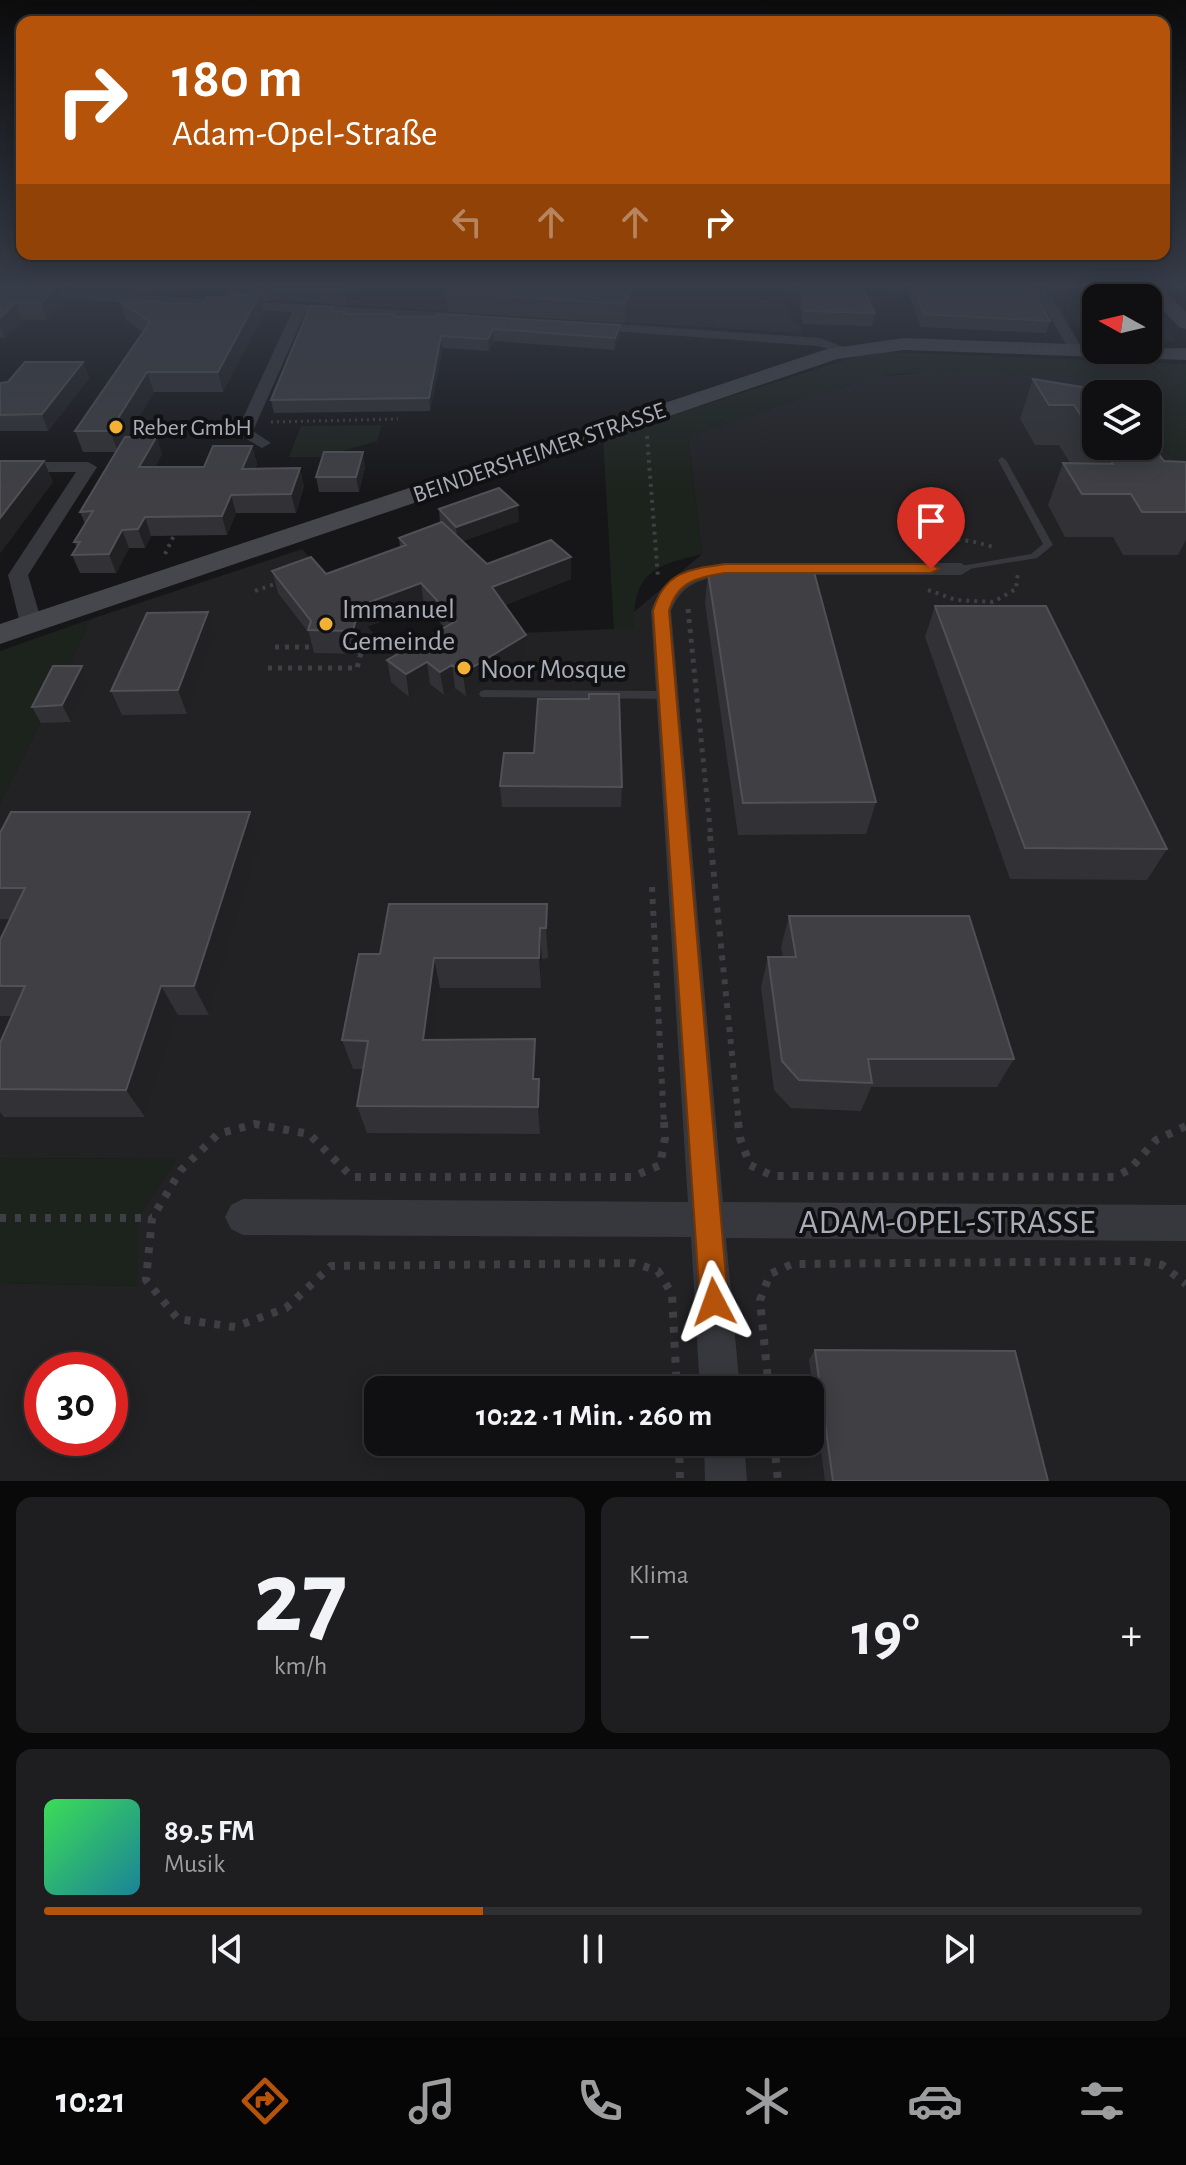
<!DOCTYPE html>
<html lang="de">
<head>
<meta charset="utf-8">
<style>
  body { margin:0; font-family:"Alegreya Sans",sans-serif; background:#1e1e20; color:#f1f3f6; height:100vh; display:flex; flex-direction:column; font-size:30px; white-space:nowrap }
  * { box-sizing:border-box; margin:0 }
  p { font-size:26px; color:#9c9d9f }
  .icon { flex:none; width:44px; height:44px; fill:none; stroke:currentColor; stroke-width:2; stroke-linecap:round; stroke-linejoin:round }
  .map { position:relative; height:1481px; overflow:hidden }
  .side { display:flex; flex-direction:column; gap:16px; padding:16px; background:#09090a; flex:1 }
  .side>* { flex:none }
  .hud { position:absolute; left:16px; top:16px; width:1154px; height:244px; border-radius:16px; box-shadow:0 4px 20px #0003,0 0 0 2px #303032; background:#b45309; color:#fff; overflow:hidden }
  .needle { width:52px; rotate:278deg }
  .buttons { position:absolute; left:1082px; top:284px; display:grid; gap:16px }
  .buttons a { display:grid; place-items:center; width:80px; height:80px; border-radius:16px; background:#101012; box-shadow:0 4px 20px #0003,0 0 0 2px #303032; font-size:40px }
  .speed { position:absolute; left:24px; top:1352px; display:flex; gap:16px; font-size:40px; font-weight:700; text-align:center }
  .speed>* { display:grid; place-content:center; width:104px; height:104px; border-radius:50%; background:#101012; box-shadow:0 4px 20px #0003,0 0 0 2px #303032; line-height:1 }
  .speed .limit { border:12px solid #d22; background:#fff; color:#111 }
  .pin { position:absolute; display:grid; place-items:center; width:68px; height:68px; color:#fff; margin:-82px -34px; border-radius:50% 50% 50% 0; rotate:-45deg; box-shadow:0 0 8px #0007 }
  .pin .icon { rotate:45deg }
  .me { position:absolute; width:88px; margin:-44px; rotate:356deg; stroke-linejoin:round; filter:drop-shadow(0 0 6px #0008) }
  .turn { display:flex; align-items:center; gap:28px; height:168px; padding:0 24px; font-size:36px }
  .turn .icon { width:104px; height:104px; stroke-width:2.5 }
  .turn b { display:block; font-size:56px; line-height:68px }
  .lanes { display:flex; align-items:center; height:76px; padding:0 24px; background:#0003; justify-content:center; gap:40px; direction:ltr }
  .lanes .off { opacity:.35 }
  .big { font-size:60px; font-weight:700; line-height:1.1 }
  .side .card { flex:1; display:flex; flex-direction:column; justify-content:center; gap:12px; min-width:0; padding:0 28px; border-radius:16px; background:#1e1e20 }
  .side .dial { align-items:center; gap:0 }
  .dial b { font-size:104px; line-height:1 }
  .song { display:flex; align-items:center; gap:24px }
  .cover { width:96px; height:96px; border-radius:12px; background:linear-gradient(135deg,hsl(130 70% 55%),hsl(190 70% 35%)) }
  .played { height:8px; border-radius:4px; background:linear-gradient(90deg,#b45309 40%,#303032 40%) }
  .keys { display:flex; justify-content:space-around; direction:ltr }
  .heat { display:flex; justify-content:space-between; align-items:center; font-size:44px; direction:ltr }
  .side .tiles { flex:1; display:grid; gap:16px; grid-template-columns:1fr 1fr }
  .card:last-child { grid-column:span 2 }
  .trip { position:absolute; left:364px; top:1376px; width:460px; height:80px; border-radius:16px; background:#101012; box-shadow:0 4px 20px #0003,0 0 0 2px #303032; font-weight:700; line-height:80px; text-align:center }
  .tabs { display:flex; height:128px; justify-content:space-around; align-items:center; background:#060607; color:#9c9d9f }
  .tabs .icon { width:56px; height:56px }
  .tabs .active { color:#b45309 }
  .tabs b { font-size:36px; color:#f1f3f6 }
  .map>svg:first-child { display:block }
  .built { fill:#222225; fill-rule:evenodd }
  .green { fill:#1c231d }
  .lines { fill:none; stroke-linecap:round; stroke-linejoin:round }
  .path-far4 { stroke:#3d3f44; stroke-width:3; stroke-dasharray:2 4; stroke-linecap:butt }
  .path-far3 { stroke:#3d3f44; stroke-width:4; stroke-dasharray:3 5; stroke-linecap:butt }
  .path-far2 { stroke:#3d3f44; stroke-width:5; stroke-dasharray:4 6; stroke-linecap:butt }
  .path-far1 { stroke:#3d3f44; stroke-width:6; stroke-dasharray:5 7; stroke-linecap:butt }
  .path { stroke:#3d3f44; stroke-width:8; stroke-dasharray:6 9; stroke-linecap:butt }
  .lane { fill:#37383d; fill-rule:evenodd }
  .street { fill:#37383d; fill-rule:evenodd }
  .secondary { fill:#45474d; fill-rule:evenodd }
  .wall { fill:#323236 }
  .shaded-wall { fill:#212124 }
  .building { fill:#3f3f44; stroke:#4f5156; stroke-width:2 }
  .route { fill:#b45309; stroke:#753606; stroke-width:2 }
  .poi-dot { fill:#f2b134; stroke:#111113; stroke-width:3 }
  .labels { text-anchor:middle; stroke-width:8; stroke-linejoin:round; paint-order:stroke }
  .far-poi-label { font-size:24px; fill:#a8adb8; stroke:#111113; text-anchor:start }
  .far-street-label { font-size:24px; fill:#a8adb8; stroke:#111113 }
  .poi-label { font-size:28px; fill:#a8adb8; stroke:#111113; text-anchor:start }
  .near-street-label { font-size:34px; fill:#a8adb8; stroke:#111113 }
</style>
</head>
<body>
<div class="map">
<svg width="1186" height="1481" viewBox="0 0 1186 1481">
  <rect width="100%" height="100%" fill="#161618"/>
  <path class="built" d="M 0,284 L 879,284 L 887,301 L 785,298 L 793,323 L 798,323 L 803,333 Z
    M 932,372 L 1111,378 L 1123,394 L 1096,394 L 1096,446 L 1148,446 L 1148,427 L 1186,477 L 1186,1481 L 0,1481 L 0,1283 L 138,1286 L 138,1217 L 176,1159 L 0,1158 L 0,803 L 91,619 L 302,549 L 378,639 L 614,629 L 702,554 L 688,437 L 784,404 L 876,377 ZM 42,1370 L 110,1370 L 110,1438 L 42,1438 ZM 378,1390 L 810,1390 L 810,1442 L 378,1442 Z"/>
  <path class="green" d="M 1053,284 L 1129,284 L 1142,298 L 1096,298 L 1096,342 L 1087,342 Z
    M 1148,305 L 1176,339 L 1173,341 L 1148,344 Z
    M 890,352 L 1186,364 L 1186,477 L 1148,427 L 1148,394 L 1123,394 L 1110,378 L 903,373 L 876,377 L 784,404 L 688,437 L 702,554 C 651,566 633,574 634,629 L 614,629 L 603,437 L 858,356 Z
    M 382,425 L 377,441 L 321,457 L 289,457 L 301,426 Z
    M 91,619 L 0,803 L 0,651 Z
    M 0,1158 L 176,1159 L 138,1217 L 138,1286 L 0,1283 Z"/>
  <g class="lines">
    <path class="path-far4" d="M 1073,284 L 1099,298
      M 1148,324 L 1165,332
      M 271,422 L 398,419"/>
    <path class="path-far3" d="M 647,436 L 658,578
      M 911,549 C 939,535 964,538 993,547
      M 165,554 L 176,531
      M 928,590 L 956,600 L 993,602 L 1016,589 L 1018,572
      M 255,591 L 280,582"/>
    <path class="path-far2" d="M 688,609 L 711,838
      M 275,647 L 313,647
      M 268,668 L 357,668 L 366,634 L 359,626"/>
    <path class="path-far1" d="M 710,836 L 739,1124
      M 652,887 L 664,1124"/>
    <path class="path" d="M 664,1122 L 665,1138 L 660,1165 L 632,1177 L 352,1177 L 309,1134 L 255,1124 L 218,1134 L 181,1170 L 152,1218 L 146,1280 L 178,1319 L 235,1327 L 286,1308 L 331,1266 L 634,1263 L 658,1271 L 672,1294 L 677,1390
      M 738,1122 L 740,1138 L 750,1165 L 773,1176 L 1115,1177 L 1130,1169 L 1156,1140 L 1186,1126
      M 0,1218 L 152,1218
      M 769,1390 L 760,1300 L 770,1274 L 792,1264 L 1141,1261 L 1162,1265 L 1186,1284
      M 679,1442 L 680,1481
      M 774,1442 L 778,1481"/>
    <path class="lane" d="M 1002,457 L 1006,460 L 1053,545 L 1037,558 L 957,571 L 957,567 L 961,566 L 1031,554 L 1043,544 L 998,460 Z
      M 485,690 L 668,691 L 674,695 L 668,699 L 481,697 L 479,694 L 481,691 Z"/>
    <path class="street" d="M 1031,284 L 1044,284 L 1083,350 L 1081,353 L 1071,353 Z
      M 0,287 L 468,314 L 475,318 L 468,322 L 305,313 L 253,431 L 271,443 L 262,448 L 236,433 L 292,312 L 0,295 Z
      M 588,322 L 820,338 L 854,351 L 847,355 L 818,346 L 583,329 L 581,326 Z
      M 0,462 L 88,462 L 97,467 L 28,575 L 42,623 L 31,630 L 20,623 L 8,575 L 76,472 L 0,472 Z
      M 725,563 L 961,563 L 971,569 L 961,575 L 725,575 C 699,579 681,585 671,611 L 723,1202 L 1186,1205 L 1186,1241 L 726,1238 L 740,1390 L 700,1390 L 691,1237 L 243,1235 L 231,1229 L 225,1217 L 231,1205 L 243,1199 L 688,1202 L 651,611 C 664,576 690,568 725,563 Z
      M 704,1442 L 744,1442 L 747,1481 L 705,1481 Z"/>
    <path class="secondary" d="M 1138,284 L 1158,284 L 1186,312 L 1186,329 L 1179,327 Z
      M 904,338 L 1096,345 L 1096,350 L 1186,348 L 1186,360 L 904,350 L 837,359 L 0,644 L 0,624 L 827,349 Z"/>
  </g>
  <path class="wall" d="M 0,284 L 78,284 L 74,289 L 58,288 L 63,302 L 47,320 L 22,320 L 5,338 L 0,338 Z
    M 124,284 L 177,284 L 174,287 Z
    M 247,284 L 365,284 L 348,306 L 271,298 L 270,301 L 260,300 L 264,314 L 223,392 L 154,392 L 127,437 L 162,454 L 155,467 L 204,467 L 252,446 L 257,464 L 255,469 L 304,486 L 296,513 L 236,513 L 227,535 L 151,536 L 145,548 L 129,548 L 116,573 L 80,573 L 72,555 L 77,547 L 74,542 L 85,524 L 80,512 L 116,452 L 83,452 L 75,431 L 143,332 L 126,320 L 119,301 L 204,304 L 230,297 L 249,295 Z
    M 452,284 L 639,284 L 625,323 L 448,312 L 446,293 Z
    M 683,284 L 702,284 L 701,287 L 684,286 Z
    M 789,284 L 861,284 L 875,313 L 872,326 L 803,324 L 798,294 L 792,294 Z
    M 905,284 L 1030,284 L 1050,321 L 1046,333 L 921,327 Z
    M 335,307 L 336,311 L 346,314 L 396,317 L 620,337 L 614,350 L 494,341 L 489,351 L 443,348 L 430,411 L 274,413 L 271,400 Z
    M 83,362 L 89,378 L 48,431 L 0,431 L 0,383 L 8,382 Z
    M 1033,379 L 1096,394 L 1096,446 L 1148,446 L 1164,461 L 1186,462 L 1186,540 L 1178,555 L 1123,555 L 1113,537 L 1065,537 L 1048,505 L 1063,463 L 1070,463 L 1059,445 L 1035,445 L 1020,419 Z
    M 365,467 L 359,492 L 319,492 L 316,477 Z
    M 439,509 L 519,521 L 463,541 L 487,564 L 571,579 L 505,605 L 526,635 L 527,658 L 466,696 L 455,688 L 444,695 L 430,684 L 409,697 L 391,682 L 387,660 L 444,627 L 424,605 L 364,628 L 358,654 L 314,653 L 309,633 L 278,593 L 272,571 L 326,574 L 400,547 L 399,538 L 440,523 Z
    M 708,572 L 876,802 L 866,834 L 738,835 L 705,603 Z
    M 935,606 L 1167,849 L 1147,880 L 1010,879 L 925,637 Z
    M 216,636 L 187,714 L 122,715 L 111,691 Z
    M 82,666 L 90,682 L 71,722 L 41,723 L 32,707 Z
    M 534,753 L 622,787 L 621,807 L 502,807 L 500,786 Z
    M 250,812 L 261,843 L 209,1015 L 178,1015 L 145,1117 L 4,1117 L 0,1112 L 0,1043 L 12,1016 L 1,1016 L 0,1015 L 0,940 L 10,919 L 0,919 L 0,833 Z
    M 547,904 L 548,934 L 548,958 L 542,959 L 541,988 L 440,988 L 433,1040 L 537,1068 L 536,1079 L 541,1107 L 540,1134 L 367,1133 L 357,1106 L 363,1069 L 353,1069 L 342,1040 L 380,954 Z
    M 789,916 L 1014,1059 L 997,1087 L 871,1087 L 861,1111 L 791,1108 L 774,1090 L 761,987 L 768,957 L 783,957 L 781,947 Z
    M 815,1350 L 1048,1481 L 825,1481 L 809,1360 Z"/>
  <path class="shaded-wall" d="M 266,284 L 268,284 L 271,298 L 270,301 Z
    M 344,284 L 365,284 L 348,306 Z
    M 633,284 L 639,284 L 625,323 L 625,304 Z
    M 57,285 L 63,302 L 47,320 L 41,303 Z
    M 259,295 L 264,314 L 223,392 L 218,372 Z
    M 15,303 L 22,320 L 5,338 L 0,325 L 0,318 Z
    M 620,325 L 620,337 L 614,350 L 615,338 Z
    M 493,329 L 494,341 L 489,351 L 488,339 Z
    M 441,336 L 443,348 L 430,411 L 429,398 Z
    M 83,362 L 89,378 L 48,431 L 42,414 Z
    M 147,372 L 154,392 L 118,452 L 110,431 Z
    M 157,436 L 162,454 L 145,485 L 139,467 Z
    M 252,446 L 257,464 L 247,487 L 242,469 Z
    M 363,452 L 365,467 L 359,492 L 356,477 Z
    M 44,461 L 53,482 L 0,554 L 0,518 Z
    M 300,468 L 304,486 L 296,513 L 291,494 Z
    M 231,495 L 236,513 L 227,535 L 222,516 Z
    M 518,505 L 519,521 L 458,543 L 456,527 Z
    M 145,517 L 151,536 L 145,548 L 138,529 Z
    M 122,530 L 129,548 L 116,573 L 109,554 Z
    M 571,557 L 571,579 L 494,610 L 492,587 Z
    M 421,583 L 424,605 L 364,628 L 358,654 L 353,631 L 359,606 Z
    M 208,612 L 216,636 L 187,714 L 178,690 Z
    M 526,635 L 527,658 L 466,696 L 463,673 Z
    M 427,662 L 430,684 L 409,697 L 406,674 Z
    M 452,665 L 455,688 L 444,695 L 440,672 Z
    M 82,666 L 90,682 L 71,722 L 62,705 Z
    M 250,812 L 261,843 L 209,1015 L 194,986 Z
    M 547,904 L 548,934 L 548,958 L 546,928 Z
    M 540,928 L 542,959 L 541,988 L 539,958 Z
    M 434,958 L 440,988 L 430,1068 L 423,1040 Z
    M 161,986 L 178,1015 L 145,1117 L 126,1090 Z
    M 535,1039 L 537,1068 L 535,1108 L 533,1079 Z
    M 539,1079 L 541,1107 L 540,1134 L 538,1107 Z"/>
  <path class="building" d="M 0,284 L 45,284 L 57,285 L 41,303 L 15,303 L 0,318 Z
    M 452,284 L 607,285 L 633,284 L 625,304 L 446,293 Z
    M 800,284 L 861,284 L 875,313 L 805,311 Z
    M 912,284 L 1030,284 L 1050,321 L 924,314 Z
    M 233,294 L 259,295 L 218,372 L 147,372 L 110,431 L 75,431 L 150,322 L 119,301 L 204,304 L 207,297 L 230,297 Z
    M 310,306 L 335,307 L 332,311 L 345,311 L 344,314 L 395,314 L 394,317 L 437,317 L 439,314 L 620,325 L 615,338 L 493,329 L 488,339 L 441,336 L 429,398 L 271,400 Z
    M 25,362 L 83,362 L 42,414 L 0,415 L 0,383 L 8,382 Z
    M 1033,379 L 1125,394 L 1096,394 L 1096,438 L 1074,405 L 1049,405 Z
    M 157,436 L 139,467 L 204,467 L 213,446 L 252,446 L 242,469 L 300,468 L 291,494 L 231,495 L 222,516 L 145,517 L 138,529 L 122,530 L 109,554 L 72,555 L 80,542 L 74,542 L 93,511 L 80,512 L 125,437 Z
    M 1148,440 L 1164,461 L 1186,462 L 1186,512 L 1142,512 L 1131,494 L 1082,494 L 1063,463 L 1113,464 L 1101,446 L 1148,446 Z
    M 324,452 L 363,452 L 356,477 L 316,477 Z
    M 0,461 L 44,461 L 0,518 Z
    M 499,488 L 518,505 L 456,527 L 439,509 Z
    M 442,522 L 487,564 L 551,540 L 571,557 L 492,587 L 526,635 L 463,673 L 452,665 L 440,672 L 427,662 L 406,674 L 387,660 L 456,621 L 421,583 L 359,606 L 353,631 L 308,630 L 311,621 L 272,571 L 311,557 L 326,574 L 406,545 L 399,538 Z
    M 708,572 L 814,572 L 876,802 L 743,803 Z
    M 935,606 L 1046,606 L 1167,849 L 1025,848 Z
    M 208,612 L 178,690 L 111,691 L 147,613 Z
    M 53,666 L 82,666 L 62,705 L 32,707 Z
    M 589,694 L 619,694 L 622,787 L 500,786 L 504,753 L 534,753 L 538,699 L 589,699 Z
    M 11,812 L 250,812 L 194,986 L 161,986 L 126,1090 L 0,1089 L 0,1043 L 25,986 L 0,986 L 0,940 L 25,888 L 0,888 L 0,833 Z
    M 389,904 L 547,904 L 546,928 L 540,928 L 539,958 L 434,958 L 423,1040 L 535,1039 L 533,1079 L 539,1079 L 538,1107 L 357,1106 L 368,1041 L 342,1040 L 359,954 L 380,954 Z
    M 789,916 L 969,916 L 1014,1059 L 868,1059 L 872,1083 L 799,1080 L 782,1061 L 768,957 L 796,957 Z
    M 815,1350 L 1015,1351 L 1048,1481 L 833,1481 Z"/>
  <linearGradient id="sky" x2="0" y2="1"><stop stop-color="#0c0c0d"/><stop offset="0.58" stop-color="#363c48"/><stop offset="1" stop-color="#363c48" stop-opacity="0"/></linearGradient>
  <rect width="1186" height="492" fill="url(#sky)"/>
  <path class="route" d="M 725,564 L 931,564 L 939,569 L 931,573 L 725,573 C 697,577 677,582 669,611 L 728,1302 L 724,1312 L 714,1316 L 704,1312 L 700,1302 L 653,611 C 664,572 689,569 725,564 Z"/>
  <g class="poi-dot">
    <circle cx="116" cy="427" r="8"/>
    <circle cx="326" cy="624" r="8"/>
    <circle cx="464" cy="668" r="8"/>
  </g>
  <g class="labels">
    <g class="far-poi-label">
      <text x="132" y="435">Reber GmbH</text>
    </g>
    <g class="far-street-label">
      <text transform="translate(539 452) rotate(-19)" y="8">BEINDERSHEIMER STRASSE</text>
    </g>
    <g class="poi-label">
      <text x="342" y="618">Immanuel<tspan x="342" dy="32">Gemeinde</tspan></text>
      <text x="480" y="678">Noor Mosque</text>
    </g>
    <g class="near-street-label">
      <text x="947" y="1233">ADAM-OPEL-STRASSE</text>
    </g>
  </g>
</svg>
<div class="buttons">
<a><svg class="needle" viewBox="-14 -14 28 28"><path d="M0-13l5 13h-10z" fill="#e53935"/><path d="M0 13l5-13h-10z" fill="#9c9d9f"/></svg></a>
<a><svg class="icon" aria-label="layers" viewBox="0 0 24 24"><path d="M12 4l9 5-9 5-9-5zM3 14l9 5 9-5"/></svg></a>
</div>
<div class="speed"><div class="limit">30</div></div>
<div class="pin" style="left:931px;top:569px;background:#d93025"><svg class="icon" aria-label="arrive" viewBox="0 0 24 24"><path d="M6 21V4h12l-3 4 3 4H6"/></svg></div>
<svg class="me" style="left:714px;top:1302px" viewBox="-20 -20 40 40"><path d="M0-17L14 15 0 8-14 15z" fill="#b45309" stroke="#fff" stroke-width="4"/></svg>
<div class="trip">10:22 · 1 Min. · 260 m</div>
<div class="hud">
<div class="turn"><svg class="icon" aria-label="right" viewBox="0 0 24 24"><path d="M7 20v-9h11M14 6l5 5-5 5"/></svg><div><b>180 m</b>Adam-Opel-Straße</div></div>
<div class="lanes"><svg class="icon off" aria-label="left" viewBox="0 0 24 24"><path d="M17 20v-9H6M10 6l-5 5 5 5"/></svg><svg class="icon off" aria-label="ahead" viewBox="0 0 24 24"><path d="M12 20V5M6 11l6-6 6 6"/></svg><svg class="icon off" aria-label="ahead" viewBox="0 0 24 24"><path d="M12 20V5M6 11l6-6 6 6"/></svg><svg class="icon" aria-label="right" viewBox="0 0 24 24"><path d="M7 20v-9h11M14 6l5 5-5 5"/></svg></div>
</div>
</div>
<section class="side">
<div class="tiles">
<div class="card dial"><b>27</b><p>km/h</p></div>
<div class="card"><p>Klima</p>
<div class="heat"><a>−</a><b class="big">19°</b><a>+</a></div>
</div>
<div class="card">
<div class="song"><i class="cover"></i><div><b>89.5 FM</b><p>Musik</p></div></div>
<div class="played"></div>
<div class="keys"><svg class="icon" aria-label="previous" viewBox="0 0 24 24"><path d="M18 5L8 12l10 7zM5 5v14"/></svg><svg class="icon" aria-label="pause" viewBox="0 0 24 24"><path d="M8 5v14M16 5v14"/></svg><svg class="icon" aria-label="next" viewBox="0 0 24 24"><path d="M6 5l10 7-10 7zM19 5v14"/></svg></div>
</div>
</div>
</section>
<nav class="tabs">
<b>10:21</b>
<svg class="icon active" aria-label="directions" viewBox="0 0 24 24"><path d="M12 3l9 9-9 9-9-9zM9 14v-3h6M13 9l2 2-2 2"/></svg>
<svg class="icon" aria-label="music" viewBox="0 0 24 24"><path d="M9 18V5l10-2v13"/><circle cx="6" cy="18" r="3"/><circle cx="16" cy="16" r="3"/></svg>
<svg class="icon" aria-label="phone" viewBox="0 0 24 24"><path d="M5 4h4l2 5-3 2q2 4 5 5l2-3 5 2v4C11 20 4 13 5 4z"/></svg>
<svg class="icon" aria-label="climate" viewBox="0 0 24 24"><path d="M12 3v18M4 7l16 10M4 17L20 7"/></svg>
<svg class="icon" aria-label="car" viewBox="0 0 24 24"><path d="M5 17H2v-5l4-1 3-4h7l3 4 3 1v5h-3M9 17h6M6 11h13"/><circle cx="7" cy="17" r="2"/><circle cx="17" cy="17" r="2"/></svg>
<svg class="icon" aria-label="filters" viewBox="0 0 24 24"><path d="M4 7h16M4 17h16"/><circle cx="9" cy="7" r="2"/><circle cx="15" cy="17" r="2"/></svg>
</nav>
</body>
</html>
